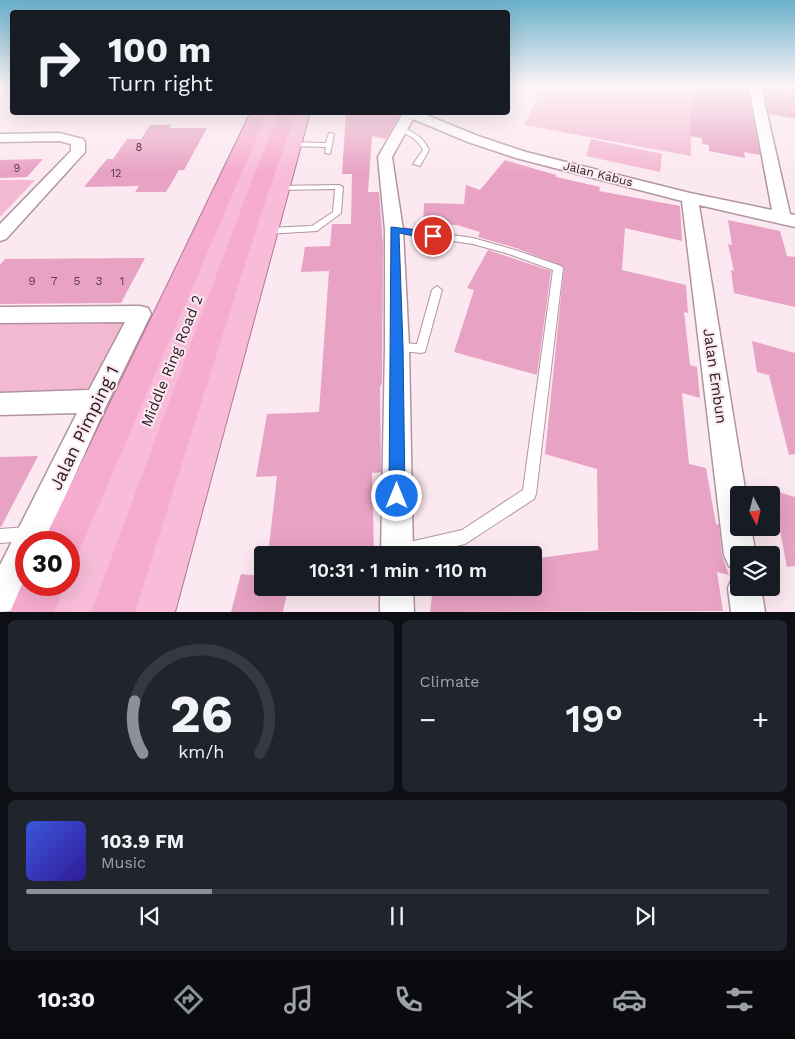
<!DOCTYPE html>
<html lang="en">
<head>
<meta charset="utf-8">
<style>
  body { margin:0; font-family:"Work Sans",sans-serif; background:#20242c; color:#f1f3f6; height:100vh; display:flex; flex-direction:column; font-size:19px; white-space:nowrap }
  * { box-sizing:border-box; margin:0 }
  p { font-size:16px; color:#9ea1a6 }
  .icon { flex:none; width:28px; height:28px; fill:none; stroke:currentColor; stroke-width:2; stroke-linecap:round; stroke-linejoin:round }
  .map { position:relative; height:612px; overflow:hidden }
  .details { display:flex; flex-direction:column; gap:8px; padding:8px; background:#0d0f14; flex:1 }
  .details>* { flex:none }
  .guide { position:absolute; left:10px; top:10px; width:500px; height:105px; border-radius:5px; box-shadow:0 5px 20px #0002; background:#171b24; color:#f1f3f6; overflow:hidden }
  .needle { width:32px; rotate:173deg }
  .tools { position:absolute; left:730px; top:486px; display:grid; gap:10px }
  .tools a { display:grid; place-items:center; width:50px; height:50px; border-radius:5px; background:#171b24; box-shadow:0 5px 20px #0002; font-size:25px }
  .speed { position:absolute; left:15px; top:531px; display:flex; gap:10px; font-size:25px; font-weight:700; text-align:center }
  .speed>* { display:grid; place-content:center; width:65px; height:65px; border-radius:50%; background:#171b24; box-shadow:0 5px 20px #0002; line-height:1 }
  .speed .limit { border:8px solid #d22; background:#fff; color:#111 }
  .pin { position:absolute; display:grid; place-items:center; width:42px; height:42px; color:#fff; margin:-21px; border:2px solid #fff; border-radius:50%; box-shadow:0 1px 5px #0007 }
  .me { position:absolute; width:55px; margin:-28px; rotate:0deg; stroke-linejoin:round; filter:drop-shadow(0 0 4px #0008) }
  .turn { display:flex; align-items:center; gap:18px; height:105px; padding:0 15px; font-size:22px }
  .turn .icon { width:65px; height:65px; stroke-width:2.5 }
  .turn b { display:block; font-size:35px; line-height:42px }
  .big { font-size:38px; font-weight:600; line-height:1.1 }
  .details .tile { flex:1; display:flex; flex-direction:column; justify-content:center; gap:8px; min-width:0; padding:0 18px; border-radius:8px; background:#20242c }
  .details .dial { align-items:center; gap:0 }
  .dial svg { height:130px; overflow:visible; fill:none; stroke:#363941; stroke-width:7; stroke-linecap:round; text-anchor:middle }
  .dial text { fill:#f1f3f6; stroke:none }
  .song { display:flex; align-items:center; gap:15px }
  .cover { width:60px; height:60px; border-radius:8px; background:linear-gradient(135deg,hsl(230 70% 55%),hsl(250 70% 35%)) }
  .played { height:5px; border-radius:2px; background:linear-gradient(90deg,#8c9099 25%,#363941 25%) }
  .keys { display:flex; justify-content:space-around; direction:ltr }
  .heat { display:flex; justify-content:space-between; align-items:center; font-size:28px; direction:ltr }
  .details .tiles { flex:1; display:grid; gap:8px; grid-template-columns:1fr 1fr }
  .tile:last-child { grid-column:span 2 }
  .trip { position:absolute; left:254px; top:546px; width:288px; height:50px; border-radius:5px; background:#171b24; box-shadow:0 5px 20px #0002; font-weight:600; line-height:50px; text-align:center }
  .menu { display:flex; height:80px; justify-content:space-around; align-items:center; background:#090b0e; color:#9ea1a6 }
  .menu .icon { width:35px; height:35px }
  .menu .selected { color:#8c9099 }
  .menu b { font-size:22px; color:#f1f3f6 }
  .map>svg:first-child { display:block }
  .green { fill:#f3b9d3 }
  .building { fill:#e8a2c3 }
  .lines { fill:none; stroke-linecap:round; stroke-linejoin:round }
  .service-casing { stroke:#b294a1; stroke-width:2 }
  .minor-casing { stroke:#b294a1; stroke-width:3 }
  .trunk-casing { stroke:#ae7a92; stroke-width:2 }
  .motorway-casing { stroke:#ae7a92; stroke-width:2 }
  .service { fill:#fff; fill-rule:evenodd }
  .minor { fill:#fff; fill-rule:evenodd }
  .trunk { fill:#f8bcd8; fill-rule:evenodd }
  .motorway { fill:#f6accf; fill-rule:evenodd }
  .route { fill:#1a73e8; stroke:#114b97 }
  .labels { text-anchor:middle; stroke-width:4; stroke-linejoin:round; paint-order:stroke }
  .far-number-label { font-size:11px; fill:#583e4a }
  .far-street-label { font-size:12px; fill:#281d22; stroke:#fce8f0 }
  .number-label { font-size:12px; fill:#583e4a }
  .street-label { font-size:15px; fill:#281d22; stroke:#fce8f0 }
  .near-street-label { font-size:18px; fill:#281d22; stroke:#fce8f0 }
</style>
</head>
<body>
<div class="map">
<svg width="795" height="612" viewBox="0 0 795 612">
  <rect width="100%" height="100%" fill="#fce8f0"/>
  <path class="green" d="M 543,87 L 690,87 L 691,156 L 524,125 Z
    M 591,139 L 662,154 L 660,172 L 586,156 Z
    M 0,180 L 35,180 L 0,217 Z
    M 127,323 L 92,391 L 0,392 L 0,324 Z"/>
  <path class="building" d="M 691,87 L 747,87 L 760,155 L 744,152 L 745,158 L 709,151 L 709,145 L 702,144 L 702,138 L 690,136 Z
    M 763,87 L 795,90 L 795,119 L 769,114 Z
    M 346,112 L 398,112 L 400,115 L 386,139 L 372,136 L 368,192 L 379,192 L 383,244 L 382,382 L 380,388 L 381,472 L 372,473 L 374,554 L 268,555 L 277,476 L 256,477 L 267,414 L 319,412 L 329,271 L 301,272 L 305,247 L 330,246 L 332,224 L 351,224 L 352,174 L 342,174 Z
    M 150,125 L 171,125 L 169,128 L 207,128 L 184,170 L 179,170 L 166,192 L 135,192 L 139,186 L 84,187 L 107,159 L 113,159 L 127,139 L 141,139 Z
    M 43,159 L 27,177 L 0,178 L 0,160 Z
    M 505,160 L 556,175 L 556,177 L 600,187 L 599,191 L 680,206 L 682,241 L 625,228 L 622,270 L 686,285 L 688,313 L 684,312 L 690,365 L 697,367 L 700,398 L 682,393 L 689,464 L 706,468 L 716,524 L 719,525 L 722,555 L 729,575 L 717,572 L 723,611 L 430,612 L 433,588 L 532,588 L 532,559 L 598,550 L 597,469 L 545,454 L 564,267 L 516,248 L 478,237 L 480,232 L 457,225 L 423,224 L 424,203 L 464,204 L 466,185 L 480,190 Z
    M 728,220 L 780,231 L 787,256 L 795,257 L 795,307 L 734,293 L 731,270 L 734,271 L 728,244 L 732,245 Z
    M 488,250 L 551,271 L 537,375 L 454,352 L 474,290 L 467,288 Z
    M 145,258 L 121,303 L 0,304 L 0,265 L 5,259 Z
    M 752,341 L 795,353 L 795,454 L 789,455 L 769,375 L 757,372 Z
    M 38,456 L 1,527 L 0,527 L 0,457 Z
    M 772,490 L 795,497 L 795,566 L 787,567 Z
    M 241,574 L 262,576 L 262,588 L 288,588 L 283,612 L 231,612 Z"/>
  <g class="lines">
    <defs>
      <path id="service" d="M 400,127 C 412,131 424,137 429,150 L 420,166 L 413,164 L 423,150 C 418,139 408,135 398,130 L 398,128 Z
        M 329,133 L 334,134 L 330,154 L 325,153 L 326,147 L 291,146 L 288,144 L 291,142 L 326,143 Z
        M 339,185 L 343,187 L 341,213 L 317,231 L 266,234 L 262,231 L 266,228 L 312,226 L 333,212 L 335,189 L 279,190 L 275,188 L 276,186 Z
        M 394,227 L 473,238 L 515,250 L 561,266 L 563,268 L 536,494 L 534,499 L 465,544 L 417,555 L 395,555 L 394,551 L 396,546 L 401,544 L 462,530 L 523,490 L 553,270 L 509,254 L 473,244 L 391,232 L 390,230 Z
        M 437,286 L 442,290 L 425,352 L 421,353 L 393,350 L 392,347 L 393,344 L 397,343 L 417,344 L 432,290 Z
        M 27,527 L 32,529 L 34,534 L 32,539 L 27,541 L 0,543 L 0,529 Z"/>
      <path id="minor" d="M 749,87 L 761,87 L 790,214 L 795,215 L 795,227 L 699,205 L 746,495 L 739,495 L 739,528 L 751,528 L 756,555 L 739,555 L 739,570 L 729,566 L 724,555 L 682,201 L 516,158 L 468,142 L 413,119 L 392,157 L 403,230 L 409,347 L 413,555 L 381,555 L 385,347 L 385,230 L 378,157 L 402,115 L 400,112 L 419,112 L 478,136 L 526,152 L 690,193 L 772,210 Z
        M 59,133 L 83,139 L 85,142 L 85,152 L 6,239 L 0,241 L 0,224 L 71,151 L 71,144 L 59,141 L 0,142 L 0,134 Z
        M 140,306 L 148,308 L 151,314 L 106,406 L 45,542 L 26,542 L 26,582 L 12,611 L 0,612 L 0,565 L 77,413 L 0,415 L 0,393 L 89,390 L 125,322 L 0,323 L 0,307 Z
        M 739,574 L 739,588 L 761,588 L 765,612 L 731,612 L 728,588 L 733,576 Z
        M 380,588 L 413,588 L 414,612 L 380,612 Z"/>
      <path id="trunk" d="M 267,112 L 284,112 L 171,400 L 95,612 L 51,612 L 62,585 L 69,585 L 69,569 L 139,400 Z
        M 293,112 L 310,112 L 175,612 L 131,612 Z"/>
      <path id="motorway" d="M 251,112 L 268,112 L 77,556 L 69,560 L 69,542 L 43,542 Z
        M 279,112 L 296,112 L 260,217 L 135,612 L 91,612 L 238,217 Z
        M 26,575 L 26,585 L 65,585 L 54,612 L 10,612 Z"/>
    </defs>
    <use href="#service" class="service-casing"/>
    <use href="#minor" class="minor-casing"/>
    <use href="#trunk" class="trunk-casing"/>
    <use href="#motorway" class="motorway-casing"/>
    <use href="#service" class="service"/>
    <use href="#minor" class="minor"/>
    <use href="#trunk" class="trunk"/>
    <use href="#motorway" class="motorway"/>
  </g>
  <linearGradient id="sky" x2="0" y2="1"><stop stop-color="#69b0ca"/><stop offset="0.5" stop-color="#fef5f8"/><stop offset="1" stop-color="#fef5f8" stop-opacity="0"/></linearGradient>
  <rect width="795" height="173" fill="url(#sky)"/>
  <path class="route" d="M 391,227 L 433,232 L 438,236 L 433,239 L 399,233 L 403,347 L 405,496 L 403,502 L 397,504 L 391,502 L 389,496 Z"/>
  <g class="labels">
    <g class="far-number-label">
      <text x="139" y="151">8</text>
      <text x="17" y="172">9</text>
      <text x="116" y="177">12</text>
    </g>
    <g class="far-street-label">
      <text transform="translate(598 174) rotate(14)" y="4">Jalan Kabus</text>
    </g>
    <g class="number-label">
      <text x="32" y="285">9</text>
      <text x="54" y="285">7</text>
      <text x="77" y="285">5</text>
      <text x="99" y="285">3</text>
      <text x="122" y="285">1</text>
    </g>
    <g class="street-label">
      <text transform="translate(172 361) rotate(-68)" y="5">Middle Ring Road 2</text>
      <text transform="translate(715 376) rotate(82)" y="5">Jalan Embun</text>
    </g>
    <g class="near-street-label">
      <text transform="translate(84 428) rotate(-64)" y="6">Jalan Pimping 1</text>
    </g>
  </g>
</svg>
<div class="tools">
<a><svg class="needle" viewBox="-14 -14 28 28"><path d="M0-13l5 13h-10z" fill="#e53935"/><path d="M0 13l5-13h-10z" fill="#9ea1a6"/></svg></a>
<a><svg class="icon" aria-label="layers" viewBox="0 0 24 24"><path d="M12 4l9 5-9 5-9-5zM3 14l9 5 9-5"/></svg></a>
</div>
<div class="speed"><div class="limit">30</div></div>
<div class="pin" style="left:433px;top:236px;background:#d93025"><svg class="icon" aria-label="arrive" viewBox="0 0 24 24"><path d="M6 21V4h12l-3 4 3 4H6"/></svg></div>
<svg class="me" style="left:397px;top:496px" viewBox="-20 -20 40 40"><circle r="17" fill="#1a73e8" stroke="#fff" stroke-width="3"/><path d="M0-11L8 9 0 5-8 9z" fill="#fff"/></svg>
<div class="trip">10:31 · 1 min · 110 m</div>
<div class="guide">
<div class="turn"><svg class="icon" aria-label="right" viewBox="0 0 24 24"><path d="M7 20v-9h11M14 6l5 5-5 5"/></svg><div><b>100 m</b>Turn right</div></div>
</div>
</div>
<section class="details">
<div class="tiles">
<div class="tile dial"><svg viewBox="0 0 100 80">
<path d="M14 69A42 42 0 1 1 86 69"/>
<path d="M14 69A42 42 0 0 1 9 37" stroke="#8c9099"/>
<text x="50" y="56" font-size="32" font-weight="700">26</text>
<text x="50" y="72" font-size="11">km/h</text>
</svg></div>
<div class="tile"><p>Climate</p>
<div class="heat"><a>−</a><b class="big">19°</b><a>+</a></div>
</div>
<div class="tile">
<div class="song"><i class="cover"></i><div><b>103.9 FM</b><p>Music</p></div></div>
<div class="played"></div>
<div class="keys"><svg class="icon" aria-label="previous" viewBox="0 0 24 24"><path d="M18 5L8 12l10 7zM5 5v14"/></svg><svg class="icon" aria-label="pause" viewBox="0 0 24 24"><path d="M8 5v14M16 5v14"/></svg><svg class="icon" aria-label="next" viewBox="0 0 24 24"><path d="M6 5l10 7-10 7zM19 5v14"/></svg></div>
</div>
</div>
</section>
<nav class="menu">
<b>10:30</b>
<svg class="icon selected" aria-label="directions" viewBox="0 0 24 24"><path d="M12 3l9 9-9 9-9-9zM9 14v-3h6M13 9l2 2-2 2"/></svg>
<svg class="icon" aria-label="music" viewBox="0 0 24 24"><path d="M9 18V5l10-2v13"/><circle cx="6" cy="18" r="3"/><circle cx="16" cy="16" r="3"/></svg>
<svg class="icon" aria-label="phone" viewBox="0 0 24 24"><path d="M5 4h4l2 5-3 2q2 4 5 5l2-3 5 2v4C11 20 4 13 5 4z"/></svg>
<svg class="icon" aria-label="climate" viewBox="0 0 24 24"><path d="M12 3v18M4 7l16 10M4 17L20 7"/></svg>
<svg class="icon" aria-label="car" viewBox="0 0 24 24"><path d="M5 17H2v-5l4-1 3-4h7l3 4 3 1v5h-3M9 17h6M6 11h13"/><circle cx="7" cy="17" r="2"/><circle cx="17" cy="17" r="2"/></svg>
<svg class="icon" aria-label="filters" viewBox="0 0 24 24"><path d="M4 7h16M4 17h16"/><circle cx="9" cy="7" r="2"/><circle cx="15" cy="17" r="2"/></svg>
</nav>
</body>
</html>
